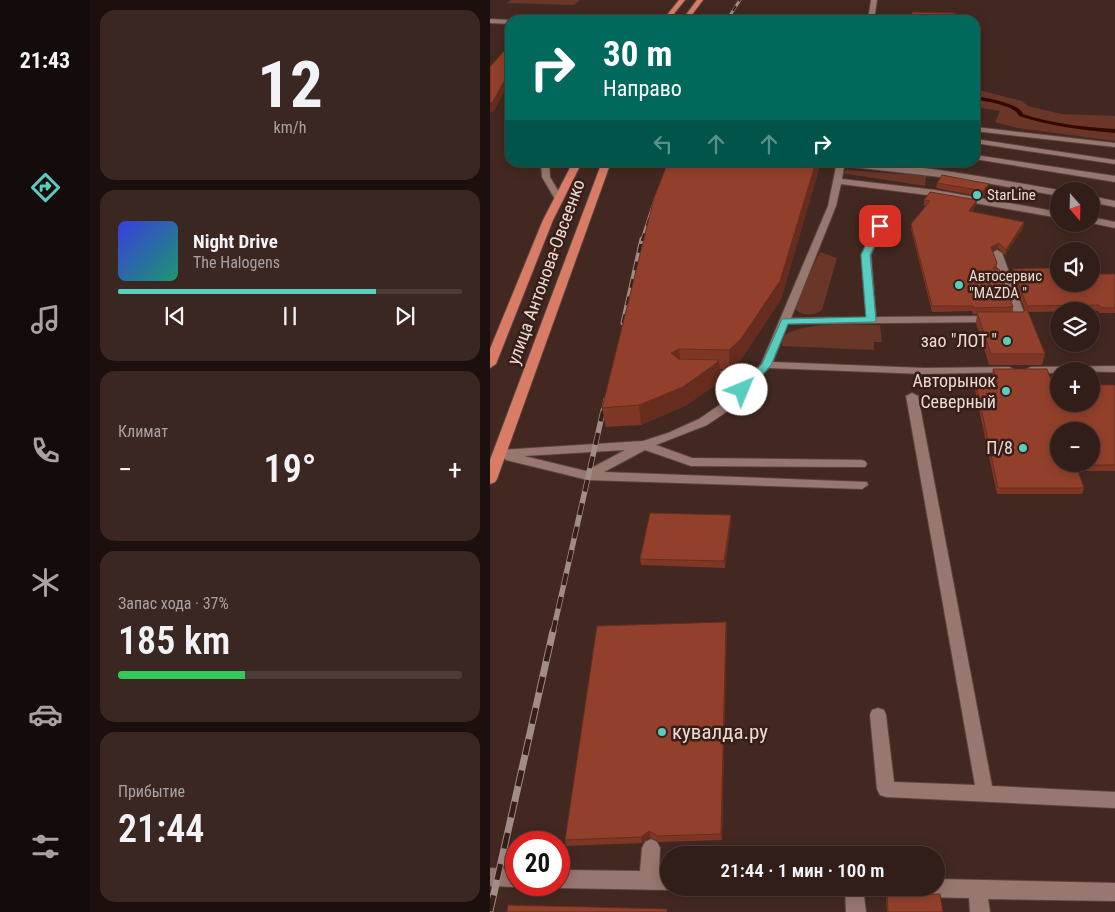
<!DOCTYPE html>
<html lang="ru">
<head>
<meta charset="utf-8">
<style>
  body { margin:0; font-family:"Roboto Condensed",sans-serif; background:#3a2722; color:#f1f3f6; height:100vh; display:flex; flex-direction:column; font-size:19px; white-space:nowrap }
  * { box-sizing:border-box; margin:0 }
  p { font-size:16px; color:#a8a2a2 }
  .icon { flex:none; width:28px; height:28px; fill:none; stroke:currentColor; stroke-width:2; stroke-linecap:round; stroke-linejoin:round }
  .map { position:relative; flex:1; overflow:hidden }
  .sheet { display:flex; flex-direction:column; gap:10px; padding:10px; background:#1c100e; width:400px }
  .sheet>* { flex:none }
  .guide { position:absolute; left:15px; top:15px; width:475px; height:152px; border-radius:15px; box-shadow:0 2px 12px #0003,0 0 0 1px #4d3c38; background:#00695c; color:#fff; overflow:hidden }
  .needle { width:32px; rotate:160deg }
  .controls { position:absolute; left:560px; top:182px; display:grid; gap:10px }
  .controls a { display:grid; place-items:center; width:50px; height:50px; border-radius:50%; background:#321e19; box-shadow:0 2px 12px #0003,0 0 0 1px #4d3c38; font-size:25px }
  .speed { position:absolute; left:15px; top:831px; display:flex; gap:10px; font-size:25px; font-weight:700; text-align:center }
  .speed>* { display:grid; place-content:center; width:65px; height:65px; border-radius:50%; background:#321e19; box-shadow:0 2px 12px #0003,0 0 0 1px #4d3c38; line-height:1 }
  .speed .limit { border:8px solid #d22; background:#fff; color:#111 }
  .pin { position:absolute; display:grid; place-items:center; width:42px; height:42px; color:#fff; margin:-21px; border-radius:10px; box-shadow:0 2px 8px #0006 }
  .me { position:absolute; width:55px; margin:-28px; rotate:45deg; stroke-linejoin:round; filter:drop-shadow(0 0 4px #0008) }
  .turn { display:flex; align-items:center; gap:18px; height:105px; padding:0 15px; font-size:22px }
  .turn .icon { width:65px; height:65px; stroke-width:2.5 }
  .turn b { display:block; font-size:35px; line-height:42px }
  .lanes { display:flex; align-items:center; height:48px; padding:0 15px; background:#0003; justify-content:center; gap:25px; direction:ltr }
  .lanes .off { opacity:.35 }
  .big { font-size:38px; font-weight:600; line-height:1.1 }
  .sheet .tile { flex:1; display:flex; flex-direction:column; justify-content:center; gap:8px; min-width:0; padding:0 18px; border-radius:15px; background:#3a2722 }
  .sheet .dial { align-items:center; gap:0 }
  .dial b { font-size:65px; line-height:1 }
  .song { display:flex; align-items:center; gap:15px }
  .cover { width:60px; height:60px; border-radius:8px; background:linear-gradient(135deg,hsl(240 70% 55%),hsl(160 70% 35%)) }
  .played { height:5px; border-radius:2px; background:linear-gradient(90deg,#58cec1 75%,#4d3c38 75%) }
  .keys { display:flex; justify-content:space-around; direction:ltr }
  .heat { display:flex; justify-content:space-between; align-items:center; font-size:28px; direction:ltr }
  .charge { height:8px; border-radius:4px; background:linear-gradient(90deg,#34c759 37%,#4d3c38 0) }
  .trip { position:absolute; left:170px; top:846px; width:285px; height:50px; border-radius:25px; background:#321e19; box-shadow:0 2px 12px #0003,0 0 0 1px #4d3c38; font-weight:600; line-height:50px; text-align:center }
  main { display:flex; flex:1; min-height:0 }
  .dock { display:flex; flex-direction:column; width:90px; justify-content:space-around; align-items:center; background:#140c0a; color:#a8a2a2 }
  .dock .icon { width:35px; height:35px }
  .dock .selected { color:#58cec1 }
  .dock b { font-size:22px; color:#f1f3f6 }
  .map>svg:first-child { display:block }
  .green { fill:#6a3628 }
  .lines { fill:none; stroke-linecap:round; stroke-linejoin:round }
  .stream { fill:#320801; fill-rule:evenodd }
  .service-casing { stroke:#5b443f; stroke-width:2 }
  .minor-casing { stroke:#5b443f; stroke-width:2 }
  .trunk-casing { stroke:#5b443f; stroke-width:2 }
  .service { fill:#97776f; fill-rule:evenodd }
  .minor { fill:#97776f; fill-rule:evenodd }
  .trunk { fill:#d87c66; fill-rule:evenodd }
  .rail-far4-casing { stroke:#a28c87; stroke-width:3 }
  .rail-far3-casing { stroke:#a28c87; stroke-width:4 }
  .rail-far2-casing { stroke:#a28c87; stroke-width:5 }
  .rail-far1-casing { stroke:#a28c87; stroke-width:5.5 }
  .rail-casing { stroke:#a28c87; stroke-width:7 }
  .rail-far4 { stroke:#371e17; stroke-width:2; stroke-dasharray:5.5; stroke-linecap:butt }
  .rail-far3 { stroke:#371e17; stroke-width:2.5; stroke-dasharray:8; stroke-linecap:butt }
  .rail-far2 { stroke:#371e17; stroke-width:3; stroke-dasharray:9; stroke-linecap:butt }
  .rail-far1 { stroke:#371e17; stroke-width:4; stroke-dasharray:12; stroke-linecap:butt }
  .rail { stroke:#371e17; stroke-width:5; stroke-dasharray:16; stroke-linecap:butt }
  .wall { fill:#7e3725 }
  .shaded-wall { fill:#662d1e }
  .building { fill:#92402b; stroke:#662d1e; fill-rule:evenodd }
  .route { fill:#58cec1; stroke:#39867d }
  .poi-dot { fill:#58cec1; stroke:#371e17; stroke-width:2 }
  .labels { text-anchor:middle; stroke-width:5; stroke-linejoin:round; paint-order:stroke }
  .far-poi-label { font-size:15px; fill:#ebd9d4; stroke:#371e17; text-anchor:start }
  .street-label { font-size:18px; fill:#ebd9d4; stroke:#371e17 }
  .poi-label { font-size:18px; fill:#ebd9d4; stroke:#371e17; text-anchor:end }
  .near-poi-label { font-size:21px; fill:#ebd9d4; stroke:#371e17; text-anchor:start }
</style>
</head>
<body>
<main>
<nav class="dock">
<b>21:43</b>
<svg class="icon selected" aria-label="directions" viewBox="0 0 24 24"><path d="M12 3l9 9-9 9-9-9zM9 14v-3h6M13 9l2 2-2 2"/></svg>
<svg class="icon" aria-label="music" viewBox="0 0 24 24"><path d="M9 18V5l10-2v13"/><circle cx="6" cy="18" r="3"/><circle cx="16" cy="16" r="3"/></svg>
<svg class="icon" aria-label="phone" viewBox="0 0 24 24"><path d="M5 4h4l2 5-3 2q2 4 5 5l2-3 5 2v4C11 20 4 13 5 4z"/></svg>
<svg class="icon" aria-label="climate" viewBox="0 0 24 24"><path d="M12 3v18M4 7l16 10M4 17L20 7"/></svg>
<svg class="icon" aria-label="car" viewBox="0 0 24 24"><path d="M5 17H2v-5l4-1 3-4h7l3 4 3 1v5h-3M9 17h6M6 11h13"/><circle cx="7" cy="17" r="2"/><circle cx="17" cy="17" r="2"/></svg>
<svg class="icon" aria-label="filters" viewBox="0 0 24 24"><path d="M4 7h16M4 17h16"/><circle cx="9" cy="7" r="2"/><circle cx="15" cy="17" r="2"/></svg>
</nav>
<section class="sheet">
<div class="tile dial"><b>12</b><p>km/h</p></div>
<div class="tile">
<div class="song"><i class="cover"></i><div><b>Night Drive</b><p>The Halogens</p></div></div>
<div class="played"></div>
<div class="keys"><svg class="icon" aria-label="previous" viewBox="0 0 24 24"><path d="M18 5L8 12l10 7zM5 5v14"/></svg><svg class="icon" aria-label="pause" viewBox="0 0 24 24"><path d="M8 5v14M16 5v14"/></svg><svg class="icon" aria-label="next" viewBox="0 0 24 24"><path d="M6 5l10 7-10 7zM19 5v14"/></svg></div>
</div>
<div class="tile"><p>Климат</p>
<div class="heat"><a>−</a><b class="big">19°</b><a>+</a></div>
</div>
<div class="tile"><p>Запас хода · 37%</p><b class="big">185 km</b><div class="charge"></div></div>
<div class="tile"><p>Прибытие</p><b class="big">21:44</b></div>
</section>
<div class="map">
<svg width="625" height="912" viewBox="0 0 625 912">
  <rect width="100%" height="100%" fill="#422821"/>
  <path class="green" d="M 21,0 L 90,0 L 84,5 L 17,3 Z
    M 485,89 L 532,101 L 538,106 L 571,114 L 625,116 L 625,141 L 527,128 L 505,122 L 510,111 L 485,107 Z
    M 357,170 L 436,176 L 435,186 L 351,173 Z
    M 330,252 L 347,258 L 332,310 C 324,316 314,316 306,310 L 306,303 Z
    M 390,325 L 392,342 L 384,342 L 384,350 L 292,346 L 292,337 C 314,320 362,326 390,325 Z"/>
  <g class="lines">
    <path class="stream" d="M 485,96 C 497,98 529,103 533,114 C 563,124 594,127 625,129 L 625,133 C 592,130 560,126 529,116 C 525,105 497,102 485,99 Z"/>
    <defs>
      <path id="service" d="M 381,0 L 387,0 L 384,20 L 378,20 Z
        M 485,127 L 625,143 L 625,147 L 485,131 Z
        M 485,139 L 625,160 L 625,164 L 485,143 Z
        M 485,155 L 625,176 L 625,182 L 485,159 Z
        M 51,162 L 59,162 L 60,177 L 73,199 L 72,201 L 66,201 L 52,177 Z
        M 347,162 C 420,162 497,178 569,190 L 572,191 L 569,191 L 569,196 L 485,181 L 354,166 L 352,179 L 445,190 L 569,212 L 569,218 L 445,196 L 351,184 L 346,206 L 301,318 L 376,317 L 371,255 L 392,211 L 396,208 L 400,211 L 381,255 L 386,317 L 502,316 L 507,319 L 502,322 L 298,324 L 283,362 L 434,368 L 519,367 L 525,370 L 523,372 L 434,374 L 279,368 L 242,408 L 217,425 L 166,445 L 202,458 L 371,460 L 375,461 L 377,464 L 375,467 L 201,466 L 155,450 L 114,472 L 377,482 L 378,485 L 372,489 L 98,480 L 16,460 L 14,458 L 4,457 L 2,454 L 8,450 L 153,441 L 178,433 L 209,419 L 234,402 L 256,379 L 213,377 L 207,374 L 213,371 L 263,372 L 271,364 L 338,206 ZM 135,450 L 96,471 L 34,456 Z
        M 601,196 L 625,201 L 625,207 L 601,202 Z
        M 601,217 L 625,222 L 625,228 L 601,223 Z
        M 507,250 L 512,253 L 536,318 L 535,320 L 522,322 L 517,319 L 525,316 L 502,253 Z
        M 625,366 L 625,372 L 569,371 L 569,373 L 541,373 L 535,370 L 541,367 Z
        M 422,393 L 428,396 L 502,786 L 625,792 L 625,808 L 396,797 L 390,795 L 387,789 L 380,715 L 382,710 L 388,708 L 394,710 L 396,715 L 404,782 L 485,785 L 416,396 Z
        M 161,839 L 167,842 L 170,848 L 169,872 L 179,872 L 179,888 L 186,888 L 179,890 L 69,888 L 62,885 L 69,885 L 69,870 L 150,871 L 152,848 L 155,842 Z
        M 0,868 L 26,869 L 26,885 L 31,885 L 26,887 L 0,886 Z
        M 446,879 L 625,883 L 625,901 L 498,899 L 500,912 L 480,912 L 479,898 L 431,897 L 424,895 L 422,888 L 446,888 Z
        M 355,888 L 373,888 L 376,912 L 356,912 Z"/>
      <path id="minor" d="M 0,19 L 20,20 L 20,24 L 0,23 Z"/>
      <path id="trunk" d="M 189,0 L 195,0 L 179,20 L 173,20 Z
        M 207,0 L 213,0 L 198,20 L 192,20 Z
        M 83,162 L 92,162 L 63,220 L 6,364 L 0,368 L 0,349 L 53,220 Z
        M 112,162 L 121,162 L 7,479 L 5,482 L 0,484 L 0,460 Z"/>
    </defs>
    <use href="#service" class="service-casing"/>
    <use href="#minor" class="minor-casing"/>
    <use href="#trunk" class="trunk-casing"/>
    <use href="#service" class="service"/>
    <use href="#minor" class="minor"/>
    <use href="#trunk" class="trunk"/>
    <defs>
      <path id="rail-far4" d="M 237,20 L 250,0"/>
      <path id="rail-far3" d="M 152,241 L 166,198"/>
      <path id="rail-far2" d="M 133,323 L 152,239
        M 113,413 L 116,399"/>
      <path id="rail-far1" d="M 63,632 L 113,411"/>
      <path id="rail" d="M 0,911 L 63,631"/>
    </defs>
    <use href="#rail-far4" class="rail-far4-casing"/>
    <use href="#rail-far3" class="rail-far3-casing"/>
    <use href="#rail-far2" class="rail-far2-casing"/>
    <use href="#rail-far1" class="rail-far1-casing"/>
    <use href="#rail" class="rail-casing"/>
    <use href="#rail-far4" class="rail-far4"/>
    <use href="#rail-far3" class="rail-far3"/>
    <use href="#rail-far2" class="rail-far2"/>
    <use href="#rail-far1" class="rail-far1"/>
    <use href="#rail" class="rail"/>
  </g>
  <path class="wall" d="M 178,162 L 331,162 L 291,299 L 252,358 L 240,370 L 230,369 L 231,380 L 227,384 L 195,406 L 151,425 L 116,427 L 112,408 Z
    M 447,183 L 498,189 L 493,197 L 446,188 Z
    M 434,200 L 487,200 L 486,205 L 482,212 L 533,228 L 515,255 L 508,248 L 502,251 L 507,263 L 506,269 L 523,307 L 523,312 L 533,312 L 535,311 L 522,274 L 523,269 L 563,274 L 625,274 L 625,313 L 609,313 L 608,311 L 538,312 L 555,354 L 552,365 L 499,365 L 486,323 L 487,314 L 483,314 L 482,311 L 442,312 L 421,229 L 421,224 L 436,206 L 434,205 Z
    M 503,369 L 563,385 L 625,385 L 625,471 L 588,471 L 594,488 L 592,494 L 507,494 L 485,390 L 486,384 L 505,384 L 502,375 Z
    M 241,521 L 235,568 L 151,565 L 150,559 Z
    M 236,622 L 232,840 L 169,842 L 160,837 L 152,843 L 76,846 L 75,840 Z
    M 397,895 L 453,912 L 397,912 L 396,901 Z"/>
  <path class="shaded-wall" d="M 20,71 L 20,82 L 4,111 L 0,113 L 0,103 Z
    M 326,162 L 331,162 L 291,299 L 252,358 L 240,370 L 239,350 Z
    M 499,184 L 498,189 L 493,197 L 493,191 Z
    M 487,200 L 486,205 L 478,216 L 479,211 Z
    M 534,222 L 533,228 L 515,255 L 516,250 Z
    M 509,243 L 508,248 L 500,252 L 501,247 Z
    M 189,349 L 191,368 L 181,353 Z
    M 229,360 L 231,380 L 227,384 L 195,406 L 151,425 L 149,405 Z
    M 241,515 L 241,521 L 235,568 L 234,561 Z
    M 236,622 L 237,628 L 232,840 L 231,834 Z
    M 159,831 L 160,837 L 152,843 L 151,837 Z"/>
  <path class="building" d="M 422,12 L 465,13 L 467,20 L 422,20 Z
    M 20,44 L 20,71 L 2,103 L 0,103 L 0,67 Z
    M 178,162 L 326,162 L 290,281 L 251,339 L 239,350 L 189,349 L 181,353 L 189,359 L 229,360 L 225,364 L 193,387 L 149,405 L 112,408 L 164,198 Z
    M 452,175 L 499,184 L 493,191 L 447,183 Z
    M 440,192 L 487,200 L 479,211 L 534,222 L 516,250 L 509,243 L 501,247 L 507,263 L 503,269 L 509,269 L 523,307 L 484,308 L 483,306 L 442,306 L 421,224 L 440,201 L 434,200 Z
    M 560,268 L 563,274 L 569,274 L 569,284 L 601,284 L 601,274 L 625,274 L 625,308 L 611,308 L 609,305 L 537,306 L 523,269 Z
    M 537,309 L 555,354 L 501,354 L 487,312 L 533,312 Z
    M 503,369 L 557,369 L 563,385 L 569,385 L 569,404 L 601,404 L 601,385 L 625,385 L 625,465 L 586,465 L 594,488 L 508,488 L 486,384 L 508,384 ZM 569,431 L 601,431 L 601,464 L 569,464 Z
    M 160,513 L 241,515 L 234,561 L 150,559 Z
    M 236,622 L 231,834 L 168,836 L 159,831 L 151,837 L 75,840 L 107,626 Z
    M 450,894 L 453,912 L 398,912 L 397,895 Z
    M 18,905 L 177,909 L 177,912 L 17,912 Z"/>
  <path class="route" d="M 390,223 L 394,226 L 380,255 L 386,320 L 384,322 L 298,324 L 281,365 L 255,393 L 248,393 L 247,390 L 248,388 L 272,364 L 292,319 L 376,317 L 371,255 L 385,226 Z"/>
  <g class="poi-dot">
    <circle cx="487" cy="195" r="5"/>
    <circle cx="469" cy="285" r="5"/>
    <circle cx="517" cy="341" r="5"/>
    <circle cx="516" cy="391" r="5"/>
    <circle cx="533" cy="448" r="5"/>
    <circle cx="172" cy="732" r="5"/>
  </g>
  <g class="labels">
    <g class="far-poi-label">
      <text x="497" y="200">StarLine</text>
      <text x="479" y="281">Автосервис<tspan x="479" dy="17">"MAZDA "</tspan></text>
    </g>
    <g class="street-label">
      <text transform="translate(56 272) rotate(-70)" y="6">улица Антонова-Овсеенко</text>
    </g>
    <g class="poi-label">
      <text x="507" y="347">зао "ЛОТ "</text>
      <text x="506" y="387">Авторынок<tspan x="506" dy="21">Северный</tspan></text>
      <text x="523" y="454">П/8</text>
    </g>
    <g class="near-poi-label">
      <text x="182" y="739">кувалда.ру</text>
    </g>
  </g>
</svg>
<div class="controls">
<a><svg class="needle" viewBox="-14 -14 28 28"><path d="M0-13l5 13h-10z" fill="#e53935"/><path d="M0 13l5-13h-10z" fill="#a8a2a2"/></svg></a>
<a><svg class="icon" aria-label="sound" viewBox="0 0 24 24"><path d="M4 9h4l5-4v14l-5-4H4zM17 9q2 3 0 6"/></svg></a>
<a><svg class="icon" aria-label="layers" viewBox="0 0 24 24"><path d="M12 4l9 5-9 5-9-5zM3 14l9 5 9-5"/></svg></a>
<a>+</a>
<a>−</a>
</div>
<div class="speed"><div class="limit">20</div></div>
<div class="pin" style="left:390px;top:226px;background:#d93025"><svg class="icon" aria-label="arrive" viewBox="0 0 24 24"><path d="M6 21V4h12l-3 4 3 4H6"/></svg></div>
<svg class="me" style="left:252px;top:390px" viewBox="-20 -20 40 40"><circle r="19" fill="#fff"/><path d="M0-13L10 11 0 6-10 11z" fill="#58cec1"/></svg>
<div class="trip">21:44 · 1 мин · 100 m</div>
<div class="guide">
<div class="turn"><svg class="icon" aria-label="right" viewBox="0 0 24 24"><path d="M7 20v-9h11M14 6l5 5-5 5"/></svg><div><b>30 m</b>Направо</div></div>
<div class="lanes"><svg class="icon off" aria-label="left" viewBox="0 0 24 24"><path d="M17 20v-9H6M10 6l-5 5 5 5"/></svg><svg class="icon off" aria-label="ahead" viewBox="0 0 24 24"><path d="M12 20V5M6 11l6-6 6 6"/></svg><svg class="icon off" aria-label="ahead" viewBox="0 0 24 24"><path d="M12 20V5M6 11l6-6 6 6"/></svg><svg class="icon" aria-label="right" viewBox="0 0 24 24"><path d="M7 20v-9h11M14 6l5 5-5 5"/></svg></div>
</div>
</div>
</main>
</body>
</html>
